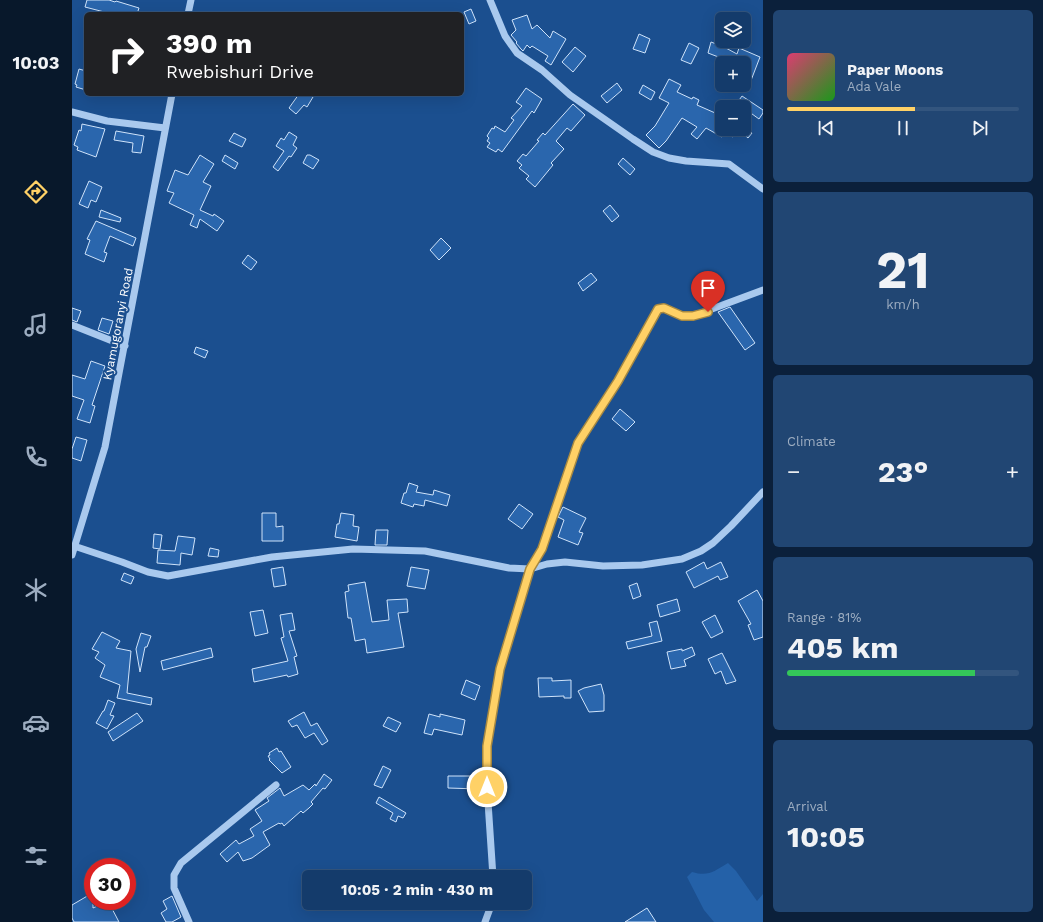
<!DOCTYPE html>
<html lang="en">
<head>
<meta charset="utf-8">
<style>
  body { margin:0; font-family:"Work Sans",sans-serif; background:#214673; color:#f1f3f6; height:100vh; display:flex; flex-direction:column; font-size:15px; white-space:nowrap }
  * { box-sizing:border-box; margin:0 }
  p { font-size:13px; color:#9dadc1 }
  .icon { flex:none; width:22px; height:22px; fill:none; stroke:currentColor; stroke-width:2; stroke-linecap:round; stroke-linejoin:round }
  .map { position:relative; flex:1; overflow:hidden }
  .details { display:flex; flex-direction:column; gap:10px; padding:10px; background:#0b203b; width:280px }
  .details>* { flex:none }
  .banner { position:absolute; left:12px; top:12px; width:380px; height:84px; border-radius:6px; box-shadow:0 4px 16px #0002,0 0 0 1px #33557e; background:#202124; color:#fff; overflow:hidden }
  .controls { position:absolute; left:643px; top:12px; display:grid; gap:8px }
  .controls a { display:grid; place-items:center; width:36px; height:36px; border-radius:6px; background:#143b6b; box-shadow:0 4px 16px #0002,0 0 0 1px #33557e; font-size:20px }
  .speed { position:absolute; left:12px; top:858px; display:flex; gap:8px; font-size:20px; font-weight:700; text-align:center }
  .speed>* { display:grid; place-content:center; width:52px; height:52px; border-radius:50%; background:#143b6b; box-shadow:0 4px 16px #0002,0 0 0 1px #33557e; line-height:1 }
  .speed .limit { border:6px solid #d22; background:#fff; color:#111 }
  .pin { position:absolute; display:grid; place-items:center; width:34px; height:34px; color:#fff; margin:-41px -17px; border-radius:50% 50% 50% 0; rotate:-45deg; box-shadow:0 0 4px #0007 }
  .pin .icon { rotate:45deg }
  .me { position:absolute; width:44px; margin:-22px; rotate:0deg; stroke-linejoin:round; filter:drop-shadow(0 0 3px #0008) }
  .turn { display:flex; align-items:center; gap:14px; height:84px; padding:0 16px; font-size:18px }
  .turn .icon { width:52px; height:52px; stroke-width:2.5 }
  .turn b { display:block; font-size:28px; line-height:34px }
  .big { font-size:30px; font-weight:700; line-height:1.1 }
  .details .widget { flex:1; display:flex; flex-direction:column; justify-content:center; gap:6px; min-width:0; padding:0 14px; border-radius:6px; background:#214673 }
  .details .dial { align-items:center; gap:0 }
  .dial b { font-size:52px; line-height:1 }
  .song { display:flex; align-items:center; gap:12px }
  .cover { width:48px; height:48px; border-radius:6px; background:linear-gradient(135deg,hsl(340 70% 55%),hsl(120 70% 35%)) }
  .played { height:4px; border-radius:2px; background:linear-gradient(90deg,#ffd166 55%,#33557e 55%) }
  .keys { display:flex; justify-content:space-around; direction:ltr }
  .heat { display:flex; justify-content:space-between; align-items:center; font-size:22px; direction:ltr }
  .charge { height:6px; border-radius:3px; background:linear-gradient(90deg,#34c759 81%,#33557e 0) }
  .trip { position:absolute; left:230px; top:870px; width:230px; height:40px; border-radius:6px; background:#143b6b; box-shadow:0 4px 16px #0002,0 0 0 1px #33557e; font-weight:700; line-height:40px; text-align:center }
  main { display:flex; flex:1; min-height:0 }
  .tab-bar { display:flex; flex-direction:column; width:72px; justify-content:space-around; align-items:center; background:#08182b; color:#9dadc1 }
  .tab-bar .icon { width:28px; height:28px }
  .tab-bar .current { color:#ffd166 }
  .tab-bar b { font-size:18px; color:#f1f3f6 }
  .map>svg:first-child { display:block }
  .green { fill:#2461a8 }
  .building { fill:#2a66ad; stroke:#cfe3fa }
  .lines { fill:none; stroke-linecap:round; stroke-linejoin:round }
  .minor { stroke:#a9c9ee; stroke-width:7 }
  .route-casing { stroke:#a68842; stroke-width:10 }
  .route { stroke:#ffd166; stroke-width:7 }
  .labels { text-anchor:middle; stroke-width:4; stroke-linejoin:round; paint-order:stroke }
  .street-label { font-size:12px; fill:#fff; stroke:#1b4f8f }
</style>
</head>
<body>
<main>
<nav class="tab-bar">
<b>10:03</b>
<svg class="icon current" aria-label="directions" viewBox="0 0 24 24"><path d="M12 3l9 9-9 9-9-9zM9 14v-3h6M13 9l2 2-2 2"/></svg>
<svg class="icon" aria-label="music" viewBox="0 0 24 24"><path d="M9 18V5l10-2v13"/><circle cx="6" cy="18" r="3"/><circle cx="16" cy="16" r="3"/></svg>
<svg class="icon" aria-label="phone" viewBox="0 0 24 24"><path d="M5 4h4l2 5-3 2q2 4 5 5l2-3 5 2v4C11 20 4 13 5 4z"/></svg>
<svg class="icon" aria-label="climate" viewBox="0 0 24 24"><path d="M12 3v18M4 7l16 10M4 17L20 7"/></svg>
<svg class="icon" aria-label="car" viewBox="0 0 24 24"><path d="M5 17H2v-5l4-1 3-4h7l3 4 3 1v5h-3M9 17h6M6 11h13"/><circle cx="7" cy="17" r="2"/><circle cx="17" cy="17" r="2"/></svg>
<svg class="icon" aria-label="filters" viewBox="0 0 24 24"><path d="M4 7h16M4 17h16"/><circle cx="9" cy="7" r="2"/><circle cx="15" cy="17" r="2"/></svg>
</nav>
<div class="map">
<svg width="691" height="922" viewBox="0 0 691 922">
  <rect width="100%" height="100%" fill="#1b4f8f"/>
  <path class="green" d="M 656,863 L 664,871 L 685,901 L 691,894 L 691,922 L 642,922 L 632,910 L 615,877 L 620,872 C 637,877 642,871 656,863 Z"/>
  <path class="building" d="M 15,0 L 37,0 L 43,2 L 44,1 L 67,8 L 65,14 L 40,14 L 13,7 Z
    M 399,9 L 404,21 L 397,24 L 392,12 Z
    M 455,15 L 460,29 L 465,25 L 478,38 L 481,31 L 494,39 L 479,65 L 473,61 L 476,56 L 460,46 L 458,48 L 455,45 L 451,51 L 449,49 L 444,43 L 445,42 L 439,35 L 444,30 L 440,20 Z
    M 567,34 L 578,39 L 573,53 L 561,49 Z
    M 639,42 L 652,47 L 665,54 L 667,48 L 688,57 L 678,83 L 672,81 L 672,63 L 647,63 L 649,58 L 636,53 Z
    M 617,43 L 627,48 L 619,64 L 609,60 Z
    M 503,47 L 514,56 L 501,72 L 490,62 Z
    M 7,69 L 14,71 L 14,90 L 4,87 L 5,85 L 3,84 Z
    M 597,79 L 609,85 L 605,92 L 620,99 L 621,97 L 627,100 L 625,105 L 650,116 L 650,129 L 666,129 L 661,137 L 653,132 L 650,137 L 634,128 L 625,139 L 619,134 L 625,127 L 610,118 L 594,141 L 587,148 L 574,135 L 583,126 L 597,103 L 587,98 Z
    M 545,83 L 550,90 L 535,103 L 529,96 Z
    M 571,85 L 583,92 L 579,100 L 567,93 Z
    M 454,88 L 470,99 L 462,113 L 460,111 L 430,152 L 426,149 L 424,152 L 415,147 L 418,143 L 415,141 L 417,138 L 415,136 L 420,128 L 422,129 L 423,126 L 433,132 L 442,120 L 439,118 L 450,106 L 444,102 Z
    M 227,94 L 236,94 L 241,97 L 235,107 L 232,105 L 224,114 L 217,108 Z
    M 670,96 L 691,110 L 691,113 L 687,119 L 665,103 Z
    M 501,104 L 513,115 L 499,131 L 495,128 L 484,141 L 492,149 L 479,163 L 481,165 L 463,187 L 454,179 L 457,176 L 447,168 L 450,165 L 445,161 L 451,154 L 454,156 L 467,141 L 465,140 L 471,133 L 473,135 Z
    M 10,124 L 33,129 L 24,157 L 5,150 L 6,147 L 2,145 L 7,130 L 9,131 Z
    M 672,126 L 680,133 L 676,138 L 666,129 L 672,129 Z
    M 44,131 L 72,136 L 69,153 L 60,152 L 61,143 L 42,140 Z
    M 217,132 L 225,137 L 221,145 L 225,148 L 219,157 L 217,156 L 206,171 L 201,167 L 212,151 L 204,146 L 209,138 L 212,140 Z
    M 162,133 L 174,139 L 170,147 L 157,141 Z
    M 128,155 L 142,164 L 131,182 L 139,186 L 128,210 L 141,216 L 142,214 L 152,221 L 145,231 L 128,219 L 125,228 L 118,225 L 122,215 L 97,203 L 102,193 L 95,191 L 103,170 L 116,175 Z
    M 153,155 L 166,163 L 163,169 L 150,161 Z
    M 235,155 L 238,155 L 247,160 L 241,169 L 231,163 Z
    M 551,158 L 563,169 L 558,175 L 546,164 Z
    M 17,181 L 30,187 L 24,202 L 19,200 L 16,208 L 7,204 Z
    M 538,205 L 547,216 L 540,222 L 531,211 Z
    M 29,210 L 49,218 L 48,222 L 27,217 Z
    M 24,221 L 64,238 L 61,246 L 38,236 L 32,252 L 35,253 L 32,262 L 13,254 L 18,240 L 15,239 Z
    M 369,238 L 379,248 L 367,260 L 358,250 Z
    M 176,255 L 185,262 L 179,270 L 170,263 Z
    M 519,273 L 525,280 L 511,291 L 506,283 Z
    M 658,307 L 683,343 L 673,350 L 646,312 Z
    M 0,308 L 9,311 L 5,322 L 0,320 Z
    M 30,318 L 41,321 L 37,334 L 26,330 Z
    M 124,347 L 136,351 L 133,358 L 122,353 Z
    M 19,361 L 33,366 L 20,405 L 23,406 L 18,423 L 5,419 L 12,400 L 0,396 L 0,375 L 13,379 Z
    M 548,409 L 563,422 L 554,431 L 540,419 Z
    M 4,437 L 15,440 L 9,461 L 0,458 L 0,449 Z
    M 337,483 L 346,486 L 344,492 L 361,495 L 362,490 L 378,495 L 375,506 L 353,500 L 352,506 L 342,504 L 341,507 L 329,503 L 332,493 L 334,493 Z
    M 447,504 L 461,514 L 450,529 L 436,519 Z
    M 491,507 L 514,518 L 507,532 L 511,533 L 506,545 L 486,537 L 492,520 L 486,517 Z
    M 190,513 L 204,513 L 204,527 L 211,526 L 211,541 L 190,541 Z
    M 269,513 L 282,515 L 281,526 L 287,527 L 285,541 L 263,537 L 265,524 L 267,524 Z
    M 304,530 L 316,530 L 315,545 L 303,545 Z
    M 82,534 L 90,535 L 88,549 L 81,548 Z
    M 106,536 L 123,538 L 120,555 L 109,553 L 108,565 L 85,563 L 86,550 L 103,551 Z
    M 138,548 L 147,550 L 146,557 L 136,556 Z
    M 632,562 L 635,569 L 649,562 L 656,577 L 648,580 L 646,576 L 622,588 L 614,572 Z
    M 211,567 L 214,585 L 202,587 L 199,569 Z
    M 339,567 L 357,570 L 353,589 L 335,586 Z
    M 52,573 L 62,577 L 59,584 L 49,580 Z
    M 293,582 L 300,622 L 317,620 L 315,600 L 335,599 L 336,612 L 326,613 L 332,647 L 295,653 L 293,639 L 283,641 L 279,618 L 276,618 L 273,592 L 277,591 L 276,585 Z
    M 565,583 L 569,596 L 561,599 L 557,586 Z
    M 685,590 L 691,601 L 691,637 L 682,640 L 676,625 L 679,624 L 666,601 Z
    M 605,599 L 608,611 L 588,617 L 585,605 Z
    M 191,610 L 196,633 L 183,636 L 178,612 Z
    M 220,613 L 223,630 L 217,631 L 225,656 L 222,657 L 226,674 L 216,677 L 215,675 L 182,682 L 180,669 L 216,661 L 209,638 L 212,637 L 208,615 Z
    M 643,615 L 651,632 L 639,638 L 630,622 Z
    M 585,621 L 590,641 L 556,649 L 554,642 L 580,636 L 577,623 Z
    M 30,632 L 48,641 L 44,648 L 59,651 L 55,693 L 80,698 L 79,705 L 45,698 L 48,685 L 28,677 L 33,665 L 23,658 L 27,652 L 20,649 Z
    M 69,633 L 79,636 L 75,647 L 73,647 L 68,672 L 64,649 Z
    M 620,647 L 623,655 L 612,660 L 614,666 L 599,669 L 595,652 L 610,649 L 610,651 Z
    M 139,648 L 141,657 L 91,670 L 89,661 Z
    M 650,653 L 664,681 L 654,684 L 649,671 L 643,674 L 636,659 Z
    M 466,678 L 480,678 L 480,681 L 499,680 L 499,698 L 492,698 L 492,696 L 467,697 Z
    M 394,680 L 408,686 L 403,700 L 389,694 Z
    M 529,684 L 532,695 L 532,711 L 517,712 L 506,691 L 512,688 Z
    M 36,700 L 43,703 L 38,715 L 42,716 L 35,729 L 24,723 L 31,711 L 32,711 Z
    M 232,712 L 239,726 L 245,723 L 256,741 L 250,745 L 242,733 L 233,738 L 225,725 L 220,727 L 216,721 Z
    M 65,713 L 71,721 L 41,741 L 36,732 Z
    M 357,714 L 368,717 L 368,714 L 393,720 L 390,735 L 362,729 L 360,735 L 352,733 Z
    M 316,717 L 329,723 L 324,732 L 311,726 Z
    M 205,748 L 207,752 L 209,751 L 219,767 L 210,773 L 197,760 L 198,759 L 196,756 L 198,755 L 197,753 Z
    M 311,766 L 319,770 L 310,788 L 302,785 Z
    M 252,774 L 260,780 L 253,789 L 251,788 L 239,802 L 241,804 L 237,808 L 231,813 L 229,811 L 212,826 L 210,823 L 208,824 L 207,823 L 191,832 L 198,845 L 180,858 L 171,861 L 166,852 L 155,862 L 148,854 L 164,840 L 167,844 L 182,836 L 178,829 L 190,821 L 183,810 L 197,801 L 195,798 L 208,788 L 212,796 L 231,785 L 237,790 L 243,784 L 244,786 Z
    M 376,776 L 409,776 L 408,789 L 376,788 Z
    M 307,797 L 334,813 L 331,818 L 326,816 L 324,822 L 318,819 L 321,813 L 304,803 Z
    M 17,895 L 21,899 L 21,908 L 36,901 L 47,922 L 2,922 L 0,918 L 0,905 Z
    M 100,896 L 109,917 L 100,922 L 94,922 L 89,913 L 95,909 L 91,901 Z
    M 575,908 L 584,922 L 553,922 Z"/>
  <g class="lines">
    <path class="minor" d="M 418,0 L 433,36 L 445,53 L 470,70 L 498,95 L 561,139 L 581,152 L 597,158 L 614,161 L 657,164 L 691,189
      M 116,14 L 119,0
      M 0,112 L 35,121 L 93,128
      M 0,325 L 53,346
      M 2,546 L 50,562 L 76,572 L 96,576 L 200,557 L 281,549 L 353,551 L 437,568 L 458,569 L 475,564 L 493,562 L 531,566 L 570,565 L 610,559 L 629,551 L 641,543 L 659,526 L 691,492
      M 0,555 L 33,447 L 100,94
      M 421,877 L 415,787 L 415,747 L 428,669 L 458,569 L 470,549 L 506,443 L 546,381 L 587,309 L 592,308 L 610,316 L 621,316 L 691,290
      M 117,922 L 102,888 L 102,875 L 109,863 L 204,785
      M 413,922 L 420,903"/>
  </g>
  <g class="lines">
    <defs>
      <path id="route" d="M 415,787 L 415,746 L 428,669 L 458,569 L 470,549 L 506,443 L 546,381 L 586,309 L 592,308 L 610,316 L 621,316 L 636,312"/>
    </defs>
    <use href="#route" class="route-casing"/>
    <use href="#route" class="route"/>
  </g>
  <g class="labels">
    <g class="street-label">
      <text transform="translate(46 324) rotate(-79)" y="4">Kyamugoranyi Road</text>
    </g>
  </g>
</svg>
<div class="controls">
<a><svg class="icon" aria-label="layers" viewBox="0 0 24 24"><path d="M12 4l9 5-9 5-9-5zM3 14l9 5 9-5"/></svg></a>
<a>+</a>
<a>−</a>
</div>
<div class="speed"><div class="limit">30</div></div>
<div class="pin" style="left:636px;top:312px;background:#d93025"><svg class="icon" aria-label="arrive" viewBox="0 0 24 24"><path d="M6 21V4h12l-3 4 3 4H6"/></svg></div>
<svg class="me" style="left:415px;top:787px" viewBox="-20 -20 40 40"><circle r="17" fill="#ffd166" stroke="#fff" stroke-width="3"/><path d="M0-11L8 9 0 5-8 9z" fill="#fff"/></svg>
<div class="trip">10:05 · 2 min · 430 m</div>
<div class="banner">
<div class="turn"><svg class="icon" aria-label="right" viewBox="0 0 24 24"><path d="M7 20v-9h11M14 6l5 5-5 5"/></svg><div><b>390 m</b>Rwebishuri Drive</div></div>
</div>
</div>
<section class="details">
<div class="widget">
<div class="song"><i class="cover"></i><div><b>Paper Moons</b><p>Ada Vale</p></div></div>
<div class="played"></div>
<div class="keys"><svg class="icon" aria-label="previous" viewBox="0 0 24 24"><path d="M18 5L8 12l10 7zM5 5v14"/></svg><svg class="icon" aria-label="pause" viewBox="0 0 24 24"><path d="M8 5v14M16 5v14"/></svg><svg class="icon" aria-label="next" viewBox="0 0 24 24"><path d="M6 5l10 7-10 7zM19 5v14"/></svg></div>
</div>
<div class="widget dial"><b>21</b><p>km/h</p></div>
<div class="widget"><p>Climate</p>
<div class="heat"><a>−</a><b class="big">23°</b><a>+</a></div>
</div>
<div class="widget"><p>Range · 81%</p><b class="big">405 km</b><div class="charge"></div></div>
<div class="widget"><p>Arrival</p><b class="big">10:05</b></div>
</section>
</main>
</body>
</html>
